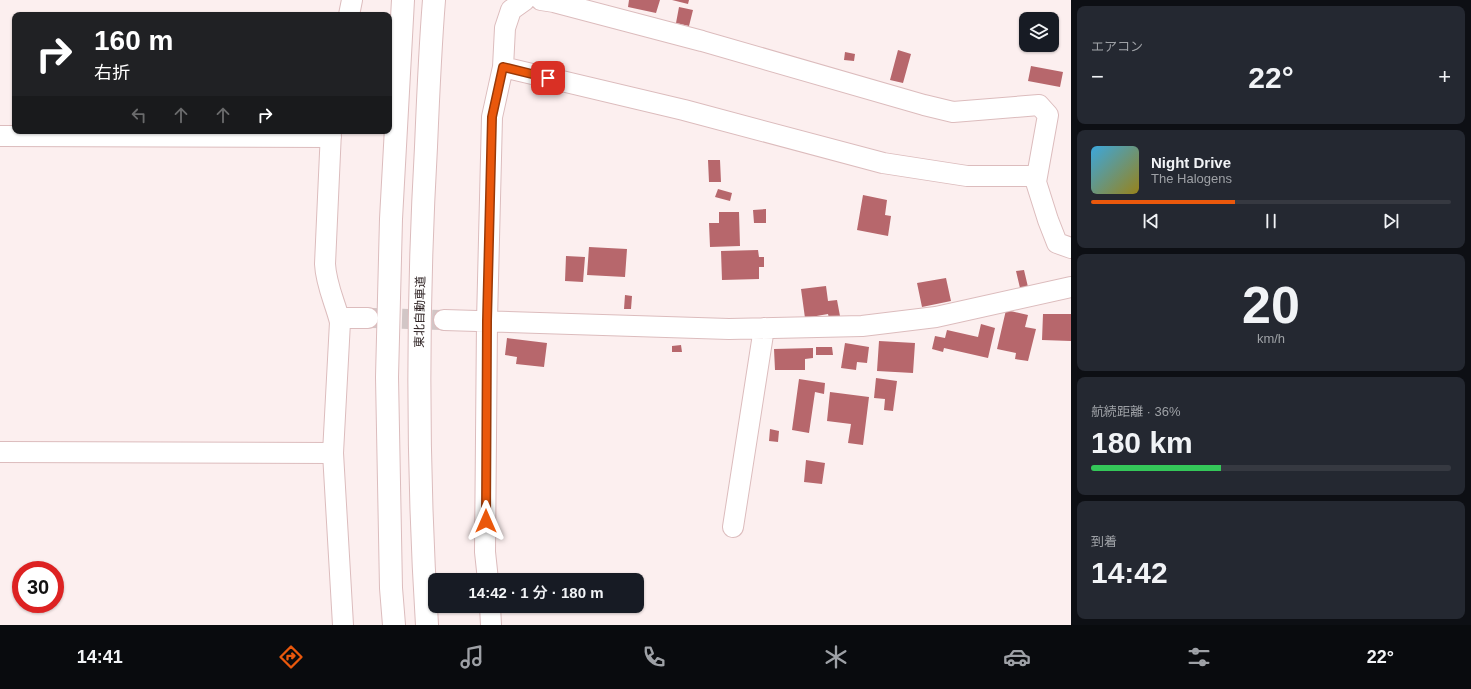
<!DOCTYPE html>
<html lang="ja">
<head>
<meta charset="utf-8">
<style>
  body { margin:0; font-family:Arial,"Noto Sans JP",sans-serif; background:#242831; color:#f1f3f6; height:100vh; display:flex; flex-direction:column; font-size:15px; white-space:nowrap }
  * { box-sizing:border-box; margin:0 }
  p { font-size:13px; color:#9ea1a6 }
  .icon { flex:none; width:22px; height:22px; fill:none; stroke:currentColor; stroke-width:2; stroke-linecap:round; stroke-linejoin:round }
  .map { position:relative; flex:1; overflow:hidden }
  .panel { display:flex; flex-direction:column; gap:6px; padding:6px; background:#0d0f14; width:400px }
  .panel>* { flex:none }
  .guide { position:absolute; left:12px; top:12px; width:380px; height:122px; border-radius:8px; box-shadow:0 1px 3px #0004; background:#202124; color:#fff; overflow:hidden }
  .fabs { position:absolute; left:1019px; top:12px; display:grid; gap:8px }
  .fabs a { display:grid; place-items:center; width:40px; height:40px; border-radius:8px; background:#171b24; box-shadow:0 1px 3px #0004; font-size:20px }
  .speed { position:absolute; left:12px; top:561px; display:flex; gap:8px; font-size:20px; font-weight:700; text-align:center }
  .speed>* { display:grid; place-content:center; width:52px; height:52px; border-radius:50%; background:#171b24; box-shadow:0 1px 3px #0004; line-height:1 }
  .speed .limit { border:6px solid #d22; background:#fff; color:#111 }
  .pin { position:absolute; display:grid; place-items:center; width:34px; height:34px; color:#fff; margin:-17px; border-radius:8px; box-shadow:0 2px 6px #0006 }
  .me { position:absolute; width:44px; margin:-22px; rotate:0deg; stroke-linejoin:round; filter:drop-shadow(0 0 3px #0008) }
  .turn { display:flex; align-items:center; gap:14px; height:84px; padding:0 16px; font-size:18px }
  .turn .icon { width:52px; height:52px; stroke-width:2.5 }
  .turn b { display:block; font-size:28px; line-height:34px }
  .lanes { display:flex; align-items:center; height:38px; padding:0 16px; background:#0003; justify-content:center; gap:20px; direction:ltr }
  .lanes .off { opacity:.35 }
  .big { font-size:30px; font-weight:600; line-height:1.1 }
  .panel .card { flex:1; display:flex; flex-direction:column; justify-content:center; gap:6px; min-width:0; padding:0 14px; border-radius:8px; background:#242831 }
  .panel .dial { align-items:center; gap:0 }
  .dial b { font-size:52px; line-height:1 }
  .song { display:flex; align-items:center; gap:12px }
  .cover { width:48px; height:48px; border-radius:6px; background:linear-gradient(135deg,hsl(200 70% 55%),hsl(50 70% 35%)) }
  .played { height:4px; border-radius:2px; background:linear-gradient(90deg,#ea580c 40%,#363941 40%) }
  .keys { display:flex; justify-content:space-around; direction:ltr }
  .heat { display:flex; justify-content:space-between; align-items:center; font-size:22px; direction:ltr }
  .charge { height:6px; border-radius:3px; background:linear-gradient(90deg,#34c759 36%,#363941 0) }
  .trip { position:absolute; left:428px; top:573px; width:216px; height:40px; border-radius:8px; background:#171b24; box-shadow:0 1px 3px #0004; font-weight:600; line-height:40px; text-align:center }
  .menu { display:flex; height:64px; justify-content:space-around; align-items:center; background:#090b0e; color:#9ea1a6 }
  .menu .icon { width:28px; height:28px }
  .menu .current { color:#ea580c }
  .menu b { font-size:18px; color:#f1f3f6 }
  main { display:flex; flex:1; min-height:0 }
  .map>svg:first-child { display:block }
  .building { fill:#b7676c }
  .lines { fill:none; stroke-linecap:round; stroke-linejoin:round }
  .minor-tunnel { stroke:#d2c6c6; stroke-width:20; stroke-dasharray:20 10; stroke-linecap:butt }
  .minor-casing { stroke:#dcbcbd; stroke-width:22 }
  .highway-casing { stroke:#dcbcbd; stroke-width:24 }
  .minor { stroke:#fff; stroke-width:20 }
  .highway { stroke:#fff; stroke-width:22 }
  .route-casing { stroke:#983908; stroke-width:10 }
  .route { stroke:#ea580c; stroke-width:7 }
  .labels { text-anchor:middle; stroke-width:3; stroke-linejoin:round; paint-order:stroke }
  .street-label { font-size:12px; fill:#2c2021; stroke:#fff }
</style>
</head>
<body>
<main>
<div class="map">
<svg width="1071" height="625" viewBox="0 0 1071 625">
  <rect width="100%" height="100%" fill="#fcefef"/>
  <path class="building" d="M 629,0 L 660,0 L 656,13 L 628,7 Z
    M 672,0 L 689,0 L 688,4 Z
    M 679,7 L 693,10 L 689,26 L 676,23 Z
    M 898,50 L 911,54 L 903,83 L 890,80 Z
    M 845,52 L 855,54 L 854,61 L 844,60 Z
    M 1031,66 L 1063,72 L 1060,87 L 1028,81 Z
    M 708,160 L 720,160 L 721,182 L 709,182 Z
    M 718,189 L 732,193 L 730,201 L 715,197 Z
    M 863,195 L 887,200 L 885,215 L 891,216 L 888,236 L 857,230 Z
    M 766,209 L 766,223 L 754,223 L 753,210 Z
    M 719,212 L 739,212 L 740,246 L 710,247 L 709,223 L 719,223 Z
    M 589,247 L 627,249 L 625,277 L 587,275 Z
    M 758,250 L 759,257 L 764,257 L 764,267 L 759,267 L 759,279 L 722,280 L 721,251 Z
    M 566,256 L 585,257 L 583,282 L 565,281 Z
    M 1024,270 L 1028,287 L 1020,288 L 1016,271 Z
    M 946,278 L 951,301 L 922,307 L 917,283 Z
    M 826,286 L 828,301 L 837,300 L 840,316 L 829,318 L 828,314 L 805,318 L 801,289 Z
    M 625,295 L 632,296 L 631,309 L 624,309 Z
    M 1006,310 L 1028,315 L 1025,327 L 1036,329 L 1028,361 L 1015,359 L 1016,353 L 997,349 Z
    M 1043,314 L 1071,314 L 1071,341 L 1042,340 Z
    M 981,324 L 995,328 L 988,358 L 944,348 L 943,352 L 932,349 L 935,336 L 945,338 L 947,330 L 978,337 Z
    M 507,338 L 547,343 L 544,367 L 516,364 L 517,357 L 505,355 Z
    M 879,341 L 915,343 L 913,373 L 877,371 Z
    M 845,343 L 869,347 L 867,363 L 857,362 L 856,370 L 841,368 Z
    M 681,345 L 682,352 L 672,352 L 672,346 Z
    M 816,347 L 832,347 L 833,355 L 816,355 Z
    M 813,348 L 813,358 L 805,359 L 805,370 L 775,370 L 774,349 Z
    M 876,378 L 897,381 L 893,411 L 884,410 L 885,399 L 874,398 Z
    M 799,379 L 825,383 L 824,394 L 815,392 L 809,433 L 792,430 Z
    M 830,392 L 869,397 L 863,445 L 848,443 L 851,424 L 827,421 Z
    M 770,429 L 779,431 L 778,442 L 769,441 Z
    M 806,460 L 825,463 L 822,484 L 804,482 Z"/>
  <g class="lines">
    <path class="minor-tunnel" d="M 372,318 L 444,320"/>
    <defs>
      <path id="minor" d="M 541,0 L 554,2 L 702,41 L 924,105 L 953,112 L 1039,105 L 1048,115 L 1036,182 L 1048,220 L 1057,243 L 1071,248
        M 349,15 L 352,0
        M 503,67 L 684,110 L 883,163 L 967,176 L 1037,176
        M 331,131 L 325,264 C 326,285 335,302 340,322 L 333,453 L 343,625
        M 0,136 L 331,137
        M 339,318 L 368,318
        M 444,320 L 729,329 L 862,326 L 936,317 L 1071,287
        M 0,452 L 333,453
        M 733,527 L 764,328
        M 488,580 L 485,552 L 487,321 L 492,117 L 503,67 L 505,28 L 511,10 L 525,0
        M 490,606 L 491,625"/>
      <path id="highway" d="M 394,625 L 391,588 L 387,377 L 391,219 L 403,0
        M 427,625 C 417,466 417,306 426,147 C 428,98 430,49 434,0"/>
    </defs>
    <use href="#minor" class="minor-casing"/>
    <use href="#highway" class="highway-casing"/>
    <use href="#minor" class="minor"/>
    <use href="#highway" class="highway"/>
  </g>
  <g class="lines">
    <defs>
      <path id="route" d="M 486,521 L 487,321 L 492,117 L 503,67 L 548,78"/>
    </defs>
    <use href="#route" class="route-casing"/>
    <use href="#route" class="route"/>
  </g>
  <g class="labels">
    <g class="street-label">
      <text transform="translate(420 312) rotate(-89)" y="4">東北自動車道</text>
    </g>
  </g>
</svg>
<div class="fabs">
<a><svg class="icon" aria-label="layers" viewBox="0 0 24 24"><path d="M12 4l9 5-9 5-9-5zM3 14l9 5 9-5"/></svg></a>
</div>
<div class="speed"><div class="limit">30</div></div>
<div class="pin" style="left:548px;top:78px;background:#d93025"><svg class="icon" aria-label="arrive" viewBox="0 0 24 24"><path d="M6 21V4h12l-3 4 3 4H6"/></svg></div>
<svg class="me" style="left:486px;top:521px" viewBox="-20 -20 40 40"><path d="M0-17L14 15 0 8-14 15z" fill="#ea580c" stroke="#fff" stroke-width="4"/></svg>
<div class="trip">14:42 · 1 分 · 180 m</div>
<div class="guide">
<div class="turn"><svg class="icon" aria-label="right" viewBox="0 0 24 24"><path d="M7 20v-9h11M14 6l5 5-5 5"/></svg><div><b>160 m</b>右折</div></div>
<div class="lanes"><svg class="icon off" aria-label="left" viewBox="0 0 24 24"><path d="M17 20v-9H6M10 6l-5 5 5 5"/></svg><svg class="icon off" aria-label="ahead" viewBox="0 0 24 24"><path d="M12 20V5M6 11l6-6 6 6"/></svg><svg class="icon off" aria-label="ahead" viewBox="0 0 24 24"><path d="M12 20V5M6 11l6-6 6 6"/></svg><svg class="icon" aria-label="right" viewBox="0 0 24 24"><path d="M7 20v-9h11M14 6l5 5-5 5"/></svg></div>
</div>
</div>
<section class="panel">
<div class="card"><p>エアコン</p>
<div class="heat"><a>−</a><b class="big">22°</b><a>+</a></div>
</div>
<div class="card">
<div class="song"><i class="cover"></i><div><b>Night Drive</b><p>The Halogens</p></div></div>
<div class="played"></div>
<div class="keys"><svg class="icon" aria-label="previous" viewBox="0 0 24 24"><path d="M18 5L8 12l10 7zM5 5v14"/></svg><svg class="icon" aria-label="pause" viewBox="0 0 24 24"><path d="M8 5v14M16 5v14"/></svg><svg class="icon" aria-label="next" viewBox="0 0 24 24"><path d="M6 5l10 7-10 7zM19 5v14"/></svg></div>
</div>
<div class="card dial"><b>20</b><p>km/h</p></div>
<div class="card"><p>航続距離 · 36%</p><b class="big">180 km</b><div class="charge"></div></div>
<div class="card"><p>到着</p><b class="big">14:42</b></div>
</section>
</main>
<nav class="menu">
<b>14:41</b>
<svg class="icon current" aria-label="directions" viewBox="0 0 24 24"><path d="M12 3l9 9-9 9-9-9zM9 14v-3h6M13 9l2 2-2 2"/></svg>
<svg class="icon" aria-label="music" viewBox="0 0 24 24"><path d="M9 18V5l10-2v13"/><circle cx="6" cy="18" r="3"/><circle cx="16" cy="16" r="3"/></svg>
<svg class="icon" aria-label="phone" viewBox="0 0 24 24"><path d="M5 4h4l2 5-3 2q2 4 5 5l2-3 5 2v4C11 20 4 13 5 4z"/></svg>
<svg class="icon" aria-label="climate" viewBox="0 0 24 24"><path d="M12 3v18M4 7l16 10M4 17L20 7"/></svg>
<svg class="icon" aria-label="car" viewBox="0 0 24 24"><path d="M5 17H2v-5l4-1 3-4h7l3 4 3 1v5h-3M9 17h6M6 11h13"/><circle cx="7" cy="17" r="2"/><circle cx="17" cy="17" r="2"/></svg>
<svg class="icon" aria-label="filters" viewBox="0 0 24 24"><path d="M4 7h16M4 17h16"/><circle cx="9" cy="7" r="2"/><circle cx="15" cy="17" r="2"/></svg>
<b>22°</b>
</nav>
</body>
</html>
